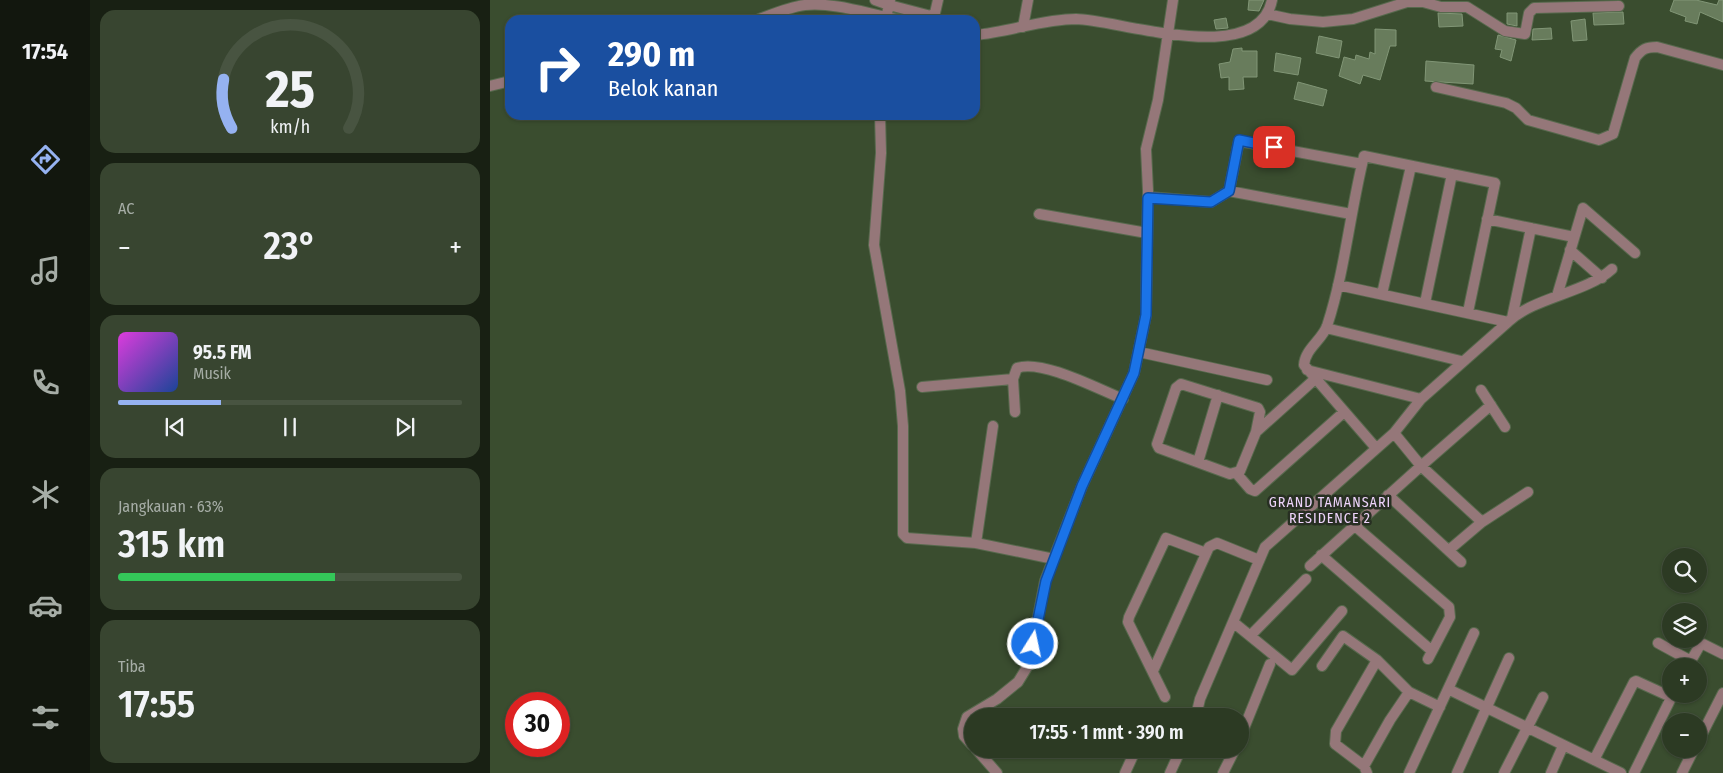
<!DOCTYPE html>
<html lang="id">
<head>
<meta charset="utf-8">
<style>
  body { margin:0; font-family:"Fira Sans Condensed",sans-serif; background:#384530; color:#f1f3f6; height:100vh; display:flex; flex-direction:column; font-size:19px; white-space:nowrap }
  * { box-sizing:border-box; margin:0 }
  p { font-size:16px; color:#a6ada6 }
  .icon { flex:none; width:28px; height:28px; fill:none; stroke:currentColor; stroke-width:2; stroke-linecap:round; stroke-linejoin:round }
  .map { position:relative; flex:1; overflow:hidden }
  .details { display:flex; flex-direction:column; gap:10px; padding:10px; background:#182013; width:400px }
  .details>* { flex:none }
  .guide { position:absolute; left:15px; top:15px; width:475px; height:105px; border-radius:15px; box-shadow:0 1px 4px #0004,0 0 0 1px #485441; background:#1a4fa0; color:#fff; overflow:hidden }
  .buttons { position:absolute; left:1172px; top:548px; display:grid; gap:10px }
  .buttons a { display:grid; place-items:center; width:45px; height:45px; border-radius:50%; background:#2c3a23; box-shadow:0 1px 4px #0004,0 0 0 1px #485441; font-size:25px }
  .speed { position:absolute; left:15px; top:692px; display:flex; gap:10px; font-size:25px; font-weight:700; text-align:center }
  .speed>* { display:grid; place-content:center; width:65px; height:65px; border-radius:50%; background:#2c3a23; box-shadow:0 1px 4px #0004,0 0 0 1px #485441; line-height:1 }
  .speed .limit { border:8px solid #d22; background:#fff; color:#111 }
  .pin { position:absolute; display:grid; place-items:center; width:42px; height:42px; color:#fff; margin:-21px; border-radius:10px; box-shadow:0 2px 8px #0006 }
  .me { position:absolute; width:55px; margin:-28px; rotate:10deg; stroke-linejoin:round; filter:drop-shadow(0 0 4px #0008) }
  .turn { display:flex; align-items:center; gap:18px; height:105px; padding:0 20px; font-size:22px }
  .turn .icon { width:65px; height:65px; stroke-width:2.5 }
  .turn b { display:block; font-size:35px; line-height:42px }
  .big { font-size:38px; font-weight:600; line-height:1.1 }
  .details .tile { flex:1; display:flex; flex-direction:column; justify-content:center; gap:8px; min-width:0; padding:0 18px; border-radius:15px; background:#384530 }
  .details .dial { align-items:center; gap:0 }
  .dial svg { height:130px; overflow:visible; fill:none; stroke:#485441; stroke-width:7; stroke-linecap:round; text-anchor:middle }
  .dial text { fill:#f1f3f6; stroke:none }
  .song { display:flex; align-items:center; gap:15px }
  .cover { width:60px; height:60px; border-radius:8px; background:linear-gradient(135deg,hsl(300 70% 55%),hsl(220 70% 35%)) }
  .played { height:5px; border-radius:2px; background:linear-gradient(90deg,#95b2f1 30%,#485441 30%) }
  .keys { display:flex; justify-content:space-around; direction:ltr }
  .heat { display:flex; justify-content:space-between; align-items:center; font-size:28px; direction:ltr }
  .charge { height:8px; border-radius:4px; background:linear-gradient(90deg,#34c759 63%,#485441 0) }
  .trip { position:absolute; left:474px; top:708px; width:285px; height:50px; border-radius:25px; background:#2c3a23; box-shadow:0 1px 4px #0004,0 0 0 1px #485441; font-weight:600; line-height:50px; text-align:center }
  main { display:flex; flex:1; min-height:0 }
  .menu { display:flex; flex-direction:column; width:90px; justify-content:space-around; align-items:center; background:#12170e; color:#a6ada6 }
  .menu .icon { width:35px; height:35px }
  .menu .current { color:#95b2f1 }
  .menu b { font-size:22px; color:#f1f3f6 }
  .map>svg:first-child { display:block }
  .building { fill:#687c5c; stroke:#819676 }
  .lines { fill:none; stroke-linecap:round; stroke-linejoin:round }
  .street-casing { stroke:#57694d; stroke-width:12 }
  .street { stroke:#957779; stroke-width:10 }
  .route-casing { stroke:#114b97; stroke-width:12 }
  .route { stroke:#1a73e8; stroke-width:9 }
  .labels { text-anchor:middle; stroke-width:5; stroke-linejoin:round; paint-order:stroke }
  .neighbourhood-label { font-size:14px; letter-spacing:1px; fill:#eed4fb; stroke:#272f22 }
</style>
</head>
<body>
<main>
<nav class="menu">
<b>17:54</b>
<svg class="icon current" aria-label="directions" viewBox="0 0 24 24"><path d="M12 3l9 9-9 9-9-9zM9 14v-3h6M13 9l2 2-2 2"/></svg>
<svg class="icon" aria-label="music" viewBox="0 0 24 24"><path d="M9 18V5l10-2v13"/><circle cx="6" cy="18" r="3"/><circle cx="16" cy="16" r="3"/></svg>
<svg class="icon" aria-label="phone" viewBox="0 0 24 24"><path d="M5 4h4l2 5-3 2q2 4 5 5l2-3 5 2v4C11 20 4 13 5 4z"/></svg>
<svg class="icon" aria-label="climate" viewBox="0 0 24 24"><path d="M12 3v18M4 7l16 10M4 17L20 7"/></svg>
<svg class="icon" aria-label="car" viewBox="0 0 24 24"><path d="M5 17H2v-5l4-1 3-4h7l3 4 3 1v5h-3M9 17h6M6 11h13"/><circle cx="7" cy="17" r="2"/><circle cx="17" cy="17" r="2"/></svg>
<svg class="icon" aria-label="filters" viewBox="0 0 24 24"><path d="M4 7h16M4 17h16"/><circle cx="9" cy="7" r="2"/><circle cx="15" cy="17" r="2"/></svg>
</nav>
<section class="details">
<div class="tile dial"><svg viewBox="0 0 100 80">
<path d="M14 69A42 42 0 1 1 86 69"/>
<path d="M14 69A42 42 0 0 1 9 39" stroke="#95b2f1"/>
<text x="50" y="56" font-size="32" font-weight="700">25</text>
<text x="50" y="72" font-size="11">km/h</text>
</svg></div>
<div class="tile"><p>AC</p>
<div class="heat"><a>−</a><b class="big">23°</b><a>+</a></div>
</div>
<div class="tile">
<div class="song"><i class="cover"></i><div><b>95.5 FM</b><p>Musik</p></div></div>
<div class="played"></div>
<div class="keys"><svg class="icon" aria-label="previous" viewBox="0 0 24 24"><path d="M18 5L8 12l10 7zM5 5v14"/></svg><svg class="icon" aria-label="pause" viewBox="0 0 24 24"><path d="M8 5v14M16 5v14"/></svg><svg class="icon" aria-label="next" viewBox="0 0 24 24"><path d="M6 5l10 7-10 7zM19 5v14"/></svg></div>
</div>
<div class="tile"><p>Jangkauan · 63%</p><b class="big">315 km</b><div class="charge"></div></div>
<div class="tile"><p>Tiba</p><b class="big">17:55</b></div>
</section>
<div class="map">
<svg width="1233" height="773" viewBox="0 0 1233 773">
  <rect width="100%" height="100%" fill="#3a4d2f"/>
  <path class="building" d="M 759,0 L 774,0 L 769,11 L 758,10 Z
    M 1184,0 L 1206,0 L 1227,5 L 1229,0 L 1233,0 L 1233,22 L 1210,12 L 1207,24 L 1195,21 L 1196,17 L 1180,11 Z
    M 1133,12 L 1134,24 L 1104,25 L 1103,13 Z
    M 948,13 L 972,14 L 973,26 L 949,27 Z
    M 1017,13 L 1027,13 L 1027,26 L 1017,24 Z
    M 736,18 L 738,28 L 726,29 L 724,20 Z
    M 1095,19 L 1097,40 L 1083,41 L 1081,21 Z
    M 1061,28 L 1062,39 L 1042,40 L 1043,29 Z
    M 885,29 L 906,30 L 906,46 L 900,46 L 890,80 L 873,75 L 870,84 L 849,76 L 854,57 L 865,60 L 866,55 L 879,59 L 880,52 L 885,54 Z
    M 1008,35 L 1026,40 L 1021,61 L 1010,57 L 1012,50 L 1005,49 Z
    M 829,36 L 852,41 L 849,58 L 826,53 Z
    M 752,48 L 752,51 L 767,51 L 767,77 L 753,77 L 754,89 L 739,90 L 739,77 L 731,78 L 729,64 L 740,62 L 743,49 Z
    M 786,53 L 811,58 L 808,75 L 784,71 Z
    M 936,61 L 984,65 L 983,84 L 935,81 Z
    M 808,82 L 837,90 L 833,106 L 804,99 Z"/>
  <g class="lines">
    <defs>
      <path id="street" d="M 385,0 L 399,5 L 400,0
        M 777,14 L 800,19 L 833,22 L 863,19 L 917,2 L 933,2 L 951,7 L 977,7 L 1015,31 L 1035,34 L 1039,13 L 1044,8 L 1129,6
        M 396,18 L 399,5 L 441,16 L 445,13 L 448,0
        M 267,20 C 283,14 299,7 315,5 C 347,2 380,15 411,20
        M 533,27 L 538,0
        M 485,35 C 519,32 553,19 586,19 C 630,20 768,69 782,0
        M 0,86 L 20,81
        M 946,87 L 1016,103 L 1026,108 L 1038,120 L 1109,140 L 1123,134 L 1145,58 C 1152,49 1156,47 1167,47 L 1233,65
        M 390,115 L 391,153 L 384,245 L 410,391 L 413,426 L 413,534 L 417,538 L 486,543 L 564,559
        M 739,191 L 749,141 L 872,164
        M 658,197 L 721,202 L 739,191 L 861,214
        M 549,214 L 657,233
        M 997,219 L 1084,237
        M 1080,250 L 1112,278
        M 892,294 L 921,166
        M 1067,296 L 1093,208 L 1145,253
        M 935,303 L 962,174
        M 1022,318 L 1041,228
        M 1018,322 C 1044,297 1096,293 1122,269
        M 836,328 L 971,361
        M 649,352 L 777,380
        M 817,370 L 931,399
        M 523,379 L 525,412
        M 432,387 L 523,379 L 527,368 C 552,359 608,389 633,399
        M 991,390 L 1015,427
        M 766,432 L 770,412 L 768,408 L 691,384 L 686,388 L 667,444 L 669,448 L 740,474 L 750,471 L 766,432 L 825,379
        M 904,433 L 931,466 L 1001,405
        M 886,448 L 814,365 C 815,349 832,340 837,326 C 855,271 860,212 874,156 L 1005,183 L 978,312
        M 708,462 L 728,395
        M 747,474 L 760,489 L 765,491 L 854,412
        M 898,495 L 971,562
        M 992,522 L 1038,492
        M 865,526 L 959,607 L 960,617 L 938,659
        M 486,543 L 503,426
        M 831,555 L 942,651
        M 820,566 L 931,466 L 992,522 L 959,550
        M 743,622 L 802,670 L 852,611
        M 760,636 L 816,579
        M 1168,643 L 1201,661
        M 832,666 L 853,636 L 887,660
        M 1198,666 L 1210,645 L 1213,644 L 1233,654
        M 663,671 L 719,547 L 727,543 L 769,560
        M 958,689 L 1131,773
        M 675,697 L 638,622 L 639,617 L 676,538 L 716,553
        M 706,716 L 710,699 L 775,547 L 904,433 L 931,399 L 1018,322 L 848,285
        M 750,738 L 780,664
        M 1209,740 L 1233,693
        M 482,745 L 474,736 L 473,729 L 477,717 L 507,699 L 528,682 L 539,664 L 555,581 L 592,486 L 644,373 L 656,315 L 658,191 L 656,149 L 668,100 L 683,0
        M 486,749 L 507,773
        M 1104,760 L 1144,682 L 1146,681 L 1181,697
        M 874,766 L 845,744 L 846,731 L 887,660 L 919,692 L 950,707
        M 635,773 L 646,749
        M 680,773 L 691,749
        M 733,773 L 745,749
        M 877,773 L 874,766 L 900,720 L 919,692
        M 919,773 L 984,633
        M 967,773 L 1019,658
        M 1014,773 L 1053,697
        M 1061,773 L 1073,746
        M 1144,773 L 1183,694
        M 1192,773 L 1204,749"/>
    </defs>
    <use href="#street" class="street-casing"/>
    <use href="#street" class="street"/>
  </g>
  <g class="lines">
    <defs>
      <path id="route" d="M 543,644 L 556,581 L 592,486 L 644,373 L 656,315 L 658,198 L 721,202 L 739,191 L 749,140 L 784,147"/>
    </defs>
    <use href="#route" class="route-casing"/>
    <use href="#route" class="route"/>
  </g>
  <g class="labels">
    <g class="neighbourhood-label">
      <text x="840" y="507">GRAND TAMANSARI<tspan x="840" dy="16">RESIDENCE 2</tspan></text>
    </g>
  </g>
</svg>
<div class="buttons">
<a><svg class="icon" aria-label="search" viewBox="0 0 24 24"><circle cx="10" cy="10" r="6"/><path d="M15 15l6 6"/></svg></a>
<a><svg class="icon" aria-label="layers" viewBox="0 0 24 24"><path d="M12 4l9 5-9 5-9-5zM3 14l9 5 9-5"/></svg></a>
<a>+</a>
<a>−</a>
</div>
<div class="speed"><div class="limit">30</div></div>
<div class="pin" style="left:784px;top:147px;background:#d93025"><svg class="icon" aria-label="arrive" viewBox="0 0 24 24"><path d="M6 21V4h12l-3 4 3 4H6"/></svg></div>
<svg class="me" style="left:543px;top:644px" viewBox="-20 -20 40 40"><circle r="17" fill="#1a73e8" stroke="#fff" stroke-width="3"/><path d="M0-11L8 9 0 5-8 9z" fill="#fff"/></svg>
<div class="trip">17:55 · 1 mnt · 390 m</div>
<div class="guide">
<div class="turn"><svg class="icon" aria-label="right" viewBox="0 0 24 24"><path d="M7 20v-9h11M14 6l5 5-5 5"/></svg><div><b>290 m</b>Belok kanan</div></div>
</div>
</div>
</main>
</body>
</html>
